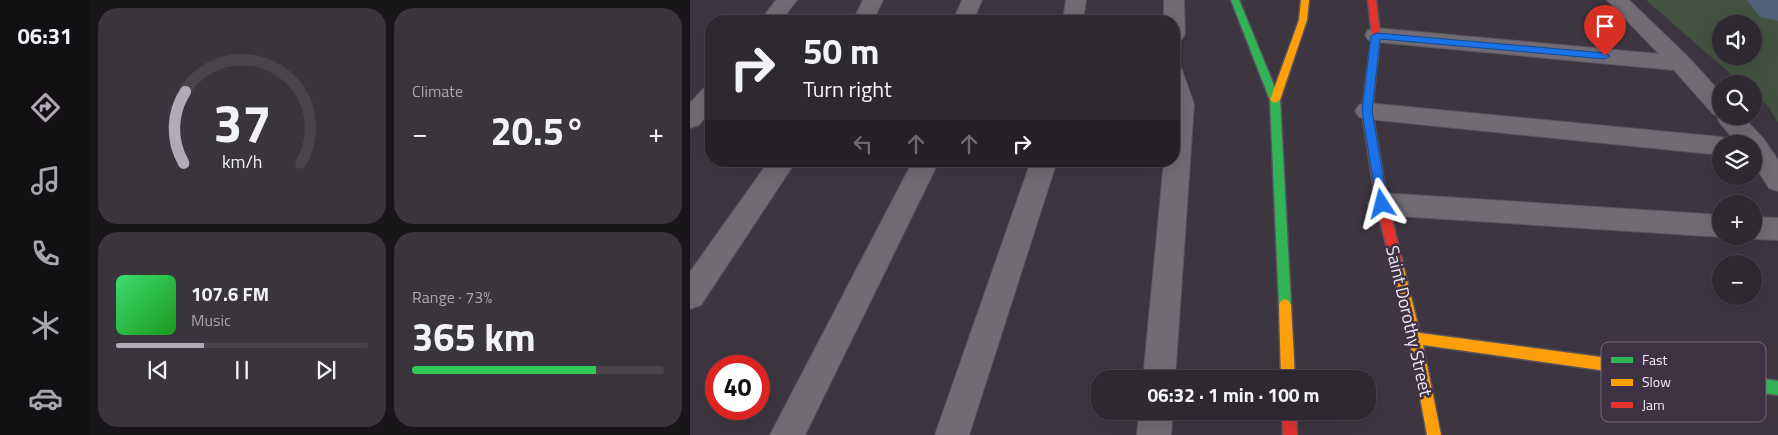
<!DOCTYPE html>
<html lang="en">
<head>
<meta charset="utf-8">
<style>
  body { margin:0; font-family:"Titillium Web",sans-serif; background:#3a343c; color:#f1f3f6; height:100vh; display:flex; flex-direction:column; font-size:19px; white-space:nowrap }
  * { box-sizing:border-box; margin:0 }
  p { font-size:16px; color:#a7a6ab }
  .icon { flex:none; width:28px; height:28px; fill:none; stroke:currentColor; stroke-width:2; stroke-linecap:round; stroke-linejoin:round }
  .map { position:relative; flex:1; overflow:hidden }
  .panel { display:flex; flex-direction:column; gap:8px; padding:8px; background:#19161a; width:600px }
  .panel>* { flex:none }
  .top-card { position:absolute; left:15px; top:15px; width:475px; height:152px; border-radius:20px; box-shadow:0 5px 20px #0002,0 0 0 1px #49444c; background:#2e2830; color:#f1f3f6; overflow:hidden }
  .controls { position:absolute; left:1022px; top:15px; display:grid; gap:10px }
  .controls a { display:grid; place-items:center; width:50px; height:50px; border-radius:50%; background:#2e2830; box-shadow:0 5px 20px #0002,0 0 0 1px #49444c; font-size:25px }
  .speed { position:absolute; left:15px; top:355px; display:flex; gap:10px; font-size:25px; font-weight:700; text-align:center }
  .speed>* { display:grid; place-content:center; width:65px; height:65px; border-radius:50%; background:#2e2830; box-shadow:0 5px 20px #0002,0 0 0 1px #49444c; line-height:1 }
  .speed .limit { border:8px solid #d22; background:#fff; color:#111 }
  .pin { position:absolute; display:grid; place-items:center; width:42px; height:42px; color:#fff; margin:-51px -21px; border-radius:50% 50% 50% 0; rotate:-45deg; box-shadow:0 0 5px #0007 }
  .pin .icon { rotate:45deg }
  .me { position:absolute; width:55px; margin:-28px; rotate:351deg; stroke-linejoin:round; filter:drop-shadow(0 0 4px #0008) }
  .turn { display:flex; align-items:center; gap:18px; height:105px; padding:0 15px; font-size:22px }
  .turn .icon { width:65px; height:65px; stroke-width:2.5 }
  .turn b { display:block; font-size:35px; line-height:42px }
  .lanes { display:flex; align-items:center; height:48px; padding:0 15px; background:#0003; justify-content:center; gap:25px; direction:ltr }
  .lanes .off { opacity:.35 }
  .big { font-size:38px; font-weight:700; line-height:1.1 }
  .panel .widget { flex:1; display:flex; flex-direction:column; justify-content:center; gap:8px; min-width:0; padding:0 18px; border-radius:20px; background:#3a343c }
  .panel .dial { align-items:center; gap:0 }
  .dial svg { height:130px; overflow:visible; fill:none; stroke:#49444c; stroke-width:7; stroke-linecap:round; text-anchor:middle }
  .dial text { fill:#f1f3f6; stroke:none }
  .song { display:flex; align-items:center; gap:15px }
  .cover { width:60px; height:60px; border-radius:8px; background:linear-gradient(135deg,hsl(140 70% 55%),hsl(120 70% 35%)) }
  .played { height:5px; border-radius:2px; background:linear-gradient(90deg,#b2aab6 35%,#49444c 35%) }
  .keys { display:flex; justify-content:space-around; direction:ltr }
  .heat { display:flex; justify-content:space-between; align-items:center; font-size:28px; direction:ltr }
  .charge { height:8px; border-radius:4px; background:linear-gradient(90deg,#34c759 73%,#49444c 0) }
  .panel .tiles { flex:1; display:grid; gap:8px; grid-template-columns:repeat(2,1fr) }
  .trip { position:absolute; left:401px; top:370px; width:285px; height:50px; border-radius:20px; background:#2e2830; box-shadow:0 5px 20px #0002,0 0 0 1px #49444c; font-weight:700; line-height:50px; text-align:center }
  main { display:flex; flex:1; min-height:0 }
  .menu { display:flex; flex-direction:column; width:90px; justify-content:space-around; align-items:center; background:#121013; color:#a7a6ab }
  .menu .icon { width:35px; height:35px }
  .menu .selected { color:#b2aab6 }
  .menu b { font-size:22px; color:#f1f3f6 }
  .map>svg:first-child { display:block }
  .green { fill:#435241; fill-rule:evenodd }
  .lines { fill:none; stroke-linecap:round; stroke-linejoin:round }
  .river { fill:#516178; fill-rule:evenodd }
  .street-casing { stroke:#59535c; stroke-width:2 }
  .fast-casing { stroke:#59535c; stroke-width:3 }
  .slow-casing { stroke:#59535c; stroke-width:3 }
  .jam-casing { stroke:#59535c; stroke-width:3 }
  .street { fill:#716c74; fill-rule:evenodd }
  .fast { fill:#30b455; fill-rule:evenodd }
  .slow { fill:#ff9f0a; fill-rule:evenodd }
  .jam { fill:#e5322d; fill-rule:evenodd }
  .route { fill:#1a73e8; stroke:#114b97 }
  .labels { text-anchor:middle; stroke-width:5; stroke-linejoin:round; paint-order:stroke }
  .street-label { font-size:18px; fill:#f1e9f5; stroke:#3e3244 }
  .key { fill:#3e3244; stroke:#746979; stroke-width:1 }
  .key-label { font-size:14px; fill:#f1e9f5 }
</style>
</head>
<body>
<main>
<nav class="menu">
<b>06:31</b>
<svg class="icon selected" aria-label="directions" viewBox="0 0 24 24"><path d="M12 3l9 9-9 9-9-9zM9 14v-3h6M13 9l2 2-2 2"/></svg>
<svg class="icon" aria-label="music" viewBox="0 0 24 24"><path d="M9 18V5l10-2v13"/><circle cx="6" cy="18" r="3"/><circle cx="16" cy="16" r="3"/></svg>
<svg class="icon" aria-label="phone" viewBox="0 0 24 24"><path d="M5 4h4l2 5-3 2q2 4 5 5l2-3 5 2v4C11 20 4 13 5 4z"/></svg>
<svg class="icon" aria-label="climate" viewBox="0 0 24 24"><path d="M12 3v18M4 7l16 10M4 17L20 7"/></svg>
<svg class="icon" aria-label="car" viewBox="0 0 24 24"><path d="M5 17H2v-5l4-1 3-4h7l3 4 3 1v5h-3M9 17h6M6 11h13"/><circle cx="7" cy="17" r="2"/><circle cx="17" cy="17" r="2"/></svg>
</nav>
<section class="panel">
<div class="tiles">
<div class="widget dial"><svg viewBox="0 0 100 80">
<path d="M14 69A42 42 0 1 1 86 69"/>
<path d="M14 69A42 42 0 0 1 15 25" stroke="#b2aab6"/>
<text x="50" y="56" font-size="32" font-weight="700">37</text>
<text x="50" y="72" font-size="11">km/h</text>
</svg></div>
<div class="widget"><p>Climate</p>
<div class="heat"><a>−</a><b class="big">20.5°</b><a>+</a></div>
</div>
<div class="widget">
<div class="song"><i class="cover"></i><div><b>107.6 FM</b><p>Music</p></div></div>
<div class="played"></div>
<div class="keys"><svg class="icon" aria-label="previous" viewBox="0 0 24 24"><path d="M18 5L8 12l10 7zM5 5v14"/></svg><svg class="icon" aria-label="pause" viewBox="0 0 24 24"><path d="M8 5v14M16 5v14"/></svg><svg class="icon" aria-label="next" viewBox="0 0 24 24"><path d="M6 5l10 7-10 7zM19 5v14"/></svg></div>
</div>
<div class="widget"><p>Range · 73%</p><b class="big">365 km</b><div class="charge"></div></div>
</div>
</section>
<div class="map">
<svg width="1088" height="435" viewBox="0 0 1088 435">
  <rect width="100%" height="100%" fill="#3d3640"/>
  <path class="green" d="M 956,0 L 1088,0 L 1088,123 L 1078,106 L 1064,94 L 1064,84 L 1052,84 ZM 1031,24 L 1064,24 L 1064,56 L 1031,56 Z"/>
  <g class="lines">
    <path class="river" d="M 1057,0 L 1088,0 L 1088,21 L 1070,17 Z"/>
    <defs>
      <path id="street" d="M 86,0 L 107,0 L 91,21 L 70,21 Z
        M 173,0 L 193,0 L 183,21 L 163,21 Z
        M 272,0 L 292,0 L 283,21 L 263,21 Z
        M 376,0 L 396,0 L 393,21 L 373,21 Z
        M 474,0 L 494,0 L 495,34 L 492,39 L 484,41 L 484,21 L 474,21 Z
        M 917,0 L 939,0 L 999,58 L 1031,93 L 1031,116 L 1052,116 L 1073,138 L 1088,160 L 1088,191 L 1079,188 L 1064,165 L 1064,144 L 1048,144 L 1029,122 L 1027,115 L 1023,114 L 984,70 L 686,42 L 678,40 L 675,35 L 678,30 L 686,28 L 969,54 Z
        M 484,67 L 492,70 L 504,104 L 485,379 L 453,379 L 474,161 L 484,161 Z
        M 21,87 L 21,110 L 9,125 L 0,128 L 0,103 L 13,89 Z
        M 677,103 L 1031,137 L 1040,139 L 1042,144 L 1031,144 L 1031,155 L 677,119 L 669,117 L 665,111 L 669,105 Z
        M 79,161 L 106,161 L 11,305 L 0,309 L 0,272 Z
        M 223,161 L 249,161 L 115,435 L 80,435 Z
        M 341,161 L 367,161 L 279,435 L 245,435 Z
        M 692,193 L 1031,215 L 1031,236 L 1034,236 L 1031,237 L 692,215 L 682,212 L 678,204 L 682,196 Z
        M 1064,217 L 1088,218 L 1088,240 L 1064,239 L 1055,236 L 1064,236 Z
        M 449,411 L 483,411 L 481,435 L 447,435 Z"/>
      <path id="fast" d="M 541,0 L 549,0 L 590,100 L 601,305 L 599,309 L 595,311 L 591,309 L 589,305 L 580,100 Z
        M 1008,370 L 1088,381 L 1088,395 L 1008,384 L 1003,382 L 1001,377 L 1003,372 Z"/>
      <path id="slow" d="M 611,0 L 619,0 L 617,20 L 590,100 L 585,103 L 580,100 L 609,20 Z
        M 706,255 L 710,256 L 712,260 L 730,333 L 1008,370 L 1013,372 L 1015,377 L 1013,382 L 1008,384 L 733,345 L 751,435 L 737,435 L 719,338 L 700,260 L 702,256 Z
        M 595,299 L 599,301 L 601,305 L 605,379 L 591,379 L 589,305 L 591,301 Z"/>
      <path id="jam" d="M 678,0 L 686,0 L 690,35 L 682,111 L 698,204 L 712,260 L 710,264 L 706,265 L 702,264 L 700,260 L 686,204 L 672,111 L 682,35 Z
        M 592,411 L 606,411 L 607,435 L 593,435 Z"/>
    </defs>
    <use href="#street" class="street-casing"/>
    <use href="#fast" class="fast-casing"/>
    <use href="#slow" class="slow-casing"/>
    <use href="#jam" class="jam-casing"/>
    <use href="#street" class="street"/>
    <use href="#fast" class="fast"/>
    <use href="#slow" class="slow"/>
    <use href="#jam" class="jam"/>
  </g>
  <path class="route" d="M 686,33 L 915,53 L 920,56 L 915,59 L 690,39 L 682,111 L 698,204 L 692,209 L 687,204 L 672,111 L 681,36 Z"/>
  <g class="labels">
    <g class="street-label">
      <text transform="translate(719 321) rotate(77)" y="6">Saint Dorothy Street</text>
    </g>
  </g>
  <rect x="911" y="342" width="165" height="80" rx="8" class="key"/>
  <rect x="921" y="357" width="22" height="6" fill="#30b455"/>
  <rect x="921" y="379" width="22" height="7" fill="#ff9f0a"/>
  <rect x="921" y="402" width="22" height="6" fill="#e5322d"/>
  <g class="key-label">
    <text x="952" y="365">Fast</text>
    <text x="952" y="387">Slow</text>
    <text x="952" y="410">Jam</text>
  </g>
</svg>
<div class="controls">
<a><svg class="icon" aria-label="sound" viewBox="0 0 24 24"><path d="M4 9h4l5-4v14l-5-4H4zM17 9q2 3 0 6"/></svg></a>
<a><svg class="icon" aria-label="search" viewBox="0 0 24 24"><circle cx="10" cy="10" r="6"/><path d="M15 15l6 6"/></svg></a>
<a><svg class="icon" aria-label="layers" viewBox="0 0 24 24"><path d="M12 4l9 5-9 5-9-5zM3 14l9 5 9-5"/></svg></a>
<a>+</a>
<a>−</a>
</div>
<div class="speed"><div class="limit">40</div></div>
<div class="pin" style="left:915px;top:56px;background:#d93025"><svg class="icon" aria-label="arrive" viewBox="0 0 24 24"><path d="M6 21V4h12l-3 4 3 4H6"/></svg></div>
<svg class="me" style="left:692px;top:204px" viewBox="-20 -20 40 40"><path d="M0-17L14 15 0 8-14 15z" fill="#1a73e8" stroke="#fff" stroke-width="4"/></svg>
<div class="trip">06:32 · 1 min · 100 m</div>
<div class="top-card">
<div class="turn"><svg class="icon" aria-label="right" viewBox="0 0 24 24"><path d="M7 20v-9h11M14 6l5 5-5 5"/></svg><div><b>50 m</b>Turn right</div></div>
<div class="lanes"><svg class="icon off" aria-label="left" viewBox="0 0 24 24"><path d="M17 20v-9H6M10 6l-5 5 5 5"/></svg><svg class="icon off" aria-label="ahead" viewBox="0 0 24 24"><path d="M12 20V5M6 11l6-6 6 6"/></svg><svg class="icon off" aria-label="ahead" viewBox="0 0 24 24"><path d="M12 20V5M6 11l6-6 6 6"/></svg><svg class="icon" aria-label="right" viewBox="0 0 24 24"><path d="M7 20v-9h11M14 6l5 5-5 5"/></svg></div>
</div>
</div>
</main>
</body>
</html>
